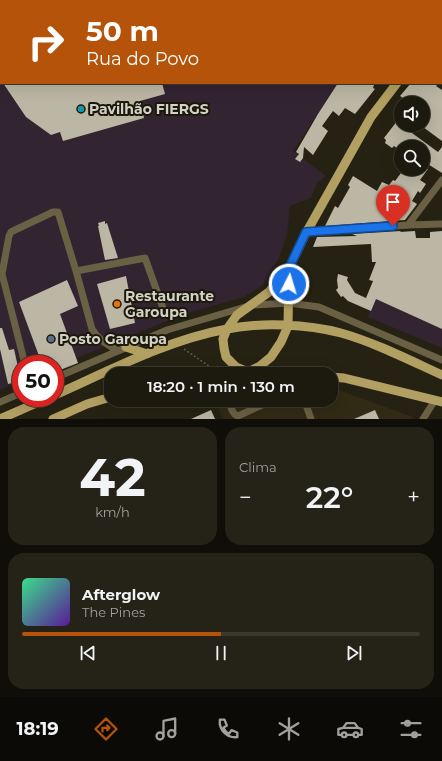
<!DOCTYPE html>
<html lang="pt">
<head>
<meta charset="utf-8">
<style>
  body { margin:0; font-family:Montserrat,sans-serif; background:#252317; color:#f1f3f6; height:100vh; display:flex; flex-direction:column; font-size:15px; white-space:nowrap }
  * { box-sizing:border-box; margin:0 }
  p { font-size:13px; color:#a0a19e }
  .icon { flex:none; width:22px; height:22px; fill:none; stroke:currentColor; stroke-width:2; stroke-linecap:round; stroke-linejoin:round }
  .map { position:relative; height:419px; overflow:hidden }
  .details { display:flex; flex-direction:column; gap:8px; padding:8px; background:#0f0e08; flex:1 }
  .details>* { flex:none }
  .top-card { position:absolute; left:0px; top:0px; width:442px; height:84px; box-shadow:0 4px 16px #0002,0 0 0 1px #3a382e; background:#b45309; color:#fff; overflow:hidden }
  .tools { position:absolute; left:394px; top:96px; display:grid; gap:8px }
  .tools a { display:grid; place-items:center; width:36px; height:36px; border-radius:50%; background:#1c1a0e; box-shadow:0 4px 16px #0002,0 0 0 1px #3a382e; font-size:20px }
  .speed { position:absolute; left:12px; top:355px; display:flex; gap:8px; font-size:20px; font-weight:700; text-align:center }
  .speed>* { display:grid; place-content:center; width:52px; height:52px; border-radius:50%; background:#1c1a0e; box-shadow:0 4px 16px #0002,0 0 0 1px #3a382e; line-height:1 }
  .speed .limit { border:6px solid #d22; background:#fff; color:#111 }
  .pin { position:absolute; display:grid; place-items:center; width:34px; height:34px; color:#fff; margin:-41px -17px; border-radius:50% 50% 50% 0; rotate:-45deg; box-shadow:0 0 4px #0007 }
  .pin .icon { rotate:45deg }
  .me { position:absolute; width:44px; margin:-22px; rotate:5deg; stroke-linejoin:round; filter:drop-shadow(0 0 3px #0008) }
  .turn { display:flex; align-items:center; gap:14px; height:84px; padding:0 20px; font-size:18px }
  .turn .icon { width:52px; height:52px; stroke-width:2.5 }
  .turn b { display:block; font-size:28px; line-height:34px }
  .big { font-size:30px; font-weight:600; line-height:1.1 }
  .details .card { flex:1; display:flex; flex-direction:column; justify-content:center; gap:6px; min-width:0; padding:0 14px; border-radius:16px; background:#252317 }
  .details .dial { align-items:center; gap:0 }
  .dial b { font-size:52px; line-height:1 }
  .song { display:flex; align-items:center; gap:12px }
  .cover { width:48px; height:48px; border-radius:6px; background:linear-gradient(135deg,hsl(150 70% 55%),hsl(270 70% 35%)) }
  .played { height:4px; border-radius:2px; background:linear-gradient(90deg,#b45309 50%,#3a382e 50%) }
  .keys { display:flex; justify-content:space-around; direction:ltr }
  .heat { display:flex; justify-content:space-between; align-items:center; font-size:22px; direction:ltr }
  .details .tiles { flex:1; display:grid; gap:8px; grid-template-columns:1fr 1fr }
  .card:last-child { grid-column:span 2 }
  .trip { position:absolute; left:104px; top:367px; width:234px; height:40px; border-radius:16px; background:#1c1a0e; box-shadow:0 4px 16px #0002,0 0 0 1px #3a382e; font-weight:600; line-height:40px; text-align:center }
  .menu { display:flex; height:64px; justify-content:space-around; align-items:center; background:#0b0a06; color:#a0a19e }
  .menu .icon { width:28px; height:28px }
  .menu .selected { color:#b45309 }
  .menu b { font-size:18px; color:#f1f3f6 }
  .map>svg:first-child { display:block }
  .commercial { fill:#322431 }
  .built { fill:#312b15 }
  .building { fill:#bcb7a4 }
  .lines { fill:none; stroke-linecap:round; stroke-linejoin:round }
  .path { stroke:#5e5b4d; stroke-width:1.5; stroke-dasharray:2 2; stroke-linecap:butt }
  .minor { stroke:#6a6144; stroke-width:7 }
  .major { stroke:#b29f62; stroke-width:9 }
  .route-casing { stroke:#114b97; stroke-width:10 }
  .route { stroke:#1a73e8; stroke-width:7 }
  .culture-dot { fill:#0f9aa8; stroke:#1d190a; stroke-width:1.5 }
  .food-dot { fill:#e8710a; stroke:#1d190a; stroke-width:1.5 }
  .service-dot { fill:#5c6f8a; stroke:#1d190a; stroke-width:1.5 }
  .labels { text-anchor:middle; stroke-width:4; stroke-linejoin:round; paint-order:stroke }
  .poi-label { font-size:14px; font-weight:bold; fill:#d4d2c8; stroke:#1d190a; text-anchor:start }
</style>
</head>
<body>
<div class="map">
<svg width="442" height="419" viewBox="0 0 442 419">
  <rect width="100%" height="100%" fill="#262213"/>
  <path class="commercial" d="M 0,0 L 404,0 L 1,1 L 1,83 L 339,83 L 293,151 L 326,176 L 318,182 L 311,198 L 290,206 L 287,235 L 279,257 L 263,285 L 244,297 L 184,314 L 55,367 L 55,364 L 21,364 L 21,381 L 0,390 Z
    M 442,256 L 442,348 L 368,317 L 393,259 Z"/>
  <path class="built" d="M 331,391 L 341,391 L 413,417 L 412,419 L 223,419 L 215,400 L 331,400 Z"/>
  <path class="building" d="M 3,83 L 162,83 L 165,94 L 140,101 L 144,118 L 63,141 L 60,132 L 51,135 L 26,117 Z
    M 338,83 L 371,83 L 374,85 L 373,88 L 375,89 L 355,114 L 345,108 L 339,116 L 333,111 L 322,126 L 328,131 L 313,155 L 304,147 L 303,158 L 300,162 L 295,159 L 299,154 L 296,152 L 318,114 Z
    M 411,83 L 439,83 L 436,86 L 442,90 L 442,141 L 423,127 L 423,103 L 399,103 L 403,98 L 400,96 Z
    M 401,116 L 401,125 L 438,152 L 442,147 L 442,173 L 423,161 L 423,147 L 401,147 L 401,151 L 394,146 L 392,148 L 385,143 L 386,140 L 384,138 Z
    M 404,169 L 428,169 L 420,180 L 426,184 L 420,193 L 418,191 L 412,201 L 417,204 L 405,220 L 325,226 L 335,206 L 338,208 L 350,187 L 348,185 L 353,176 L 377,191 L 382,182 L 389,185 L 393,180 L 395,181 Z
    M 105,221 L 105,224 L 107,223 L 118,258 L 105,260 L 98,226 L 99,226 L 98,223 Z
    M 401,231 L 400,232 L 415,231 L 416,238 L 430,238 L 430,232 L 442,231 L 442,329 L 376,299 L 371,311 L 348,301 L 343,296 L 341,297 L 336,290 L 338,288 L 337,280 L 338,274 L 348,277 L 347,280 L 355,293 L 366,298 L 373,281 L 369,280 L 376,262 L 372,262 L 371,244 L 313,247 L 317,237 L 357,236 L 352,234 Z
    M 126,276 L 135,323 L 110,329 L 97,284 Z
    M 67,280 L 78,306 L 60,314 L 78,363 L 55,372 L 55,364 L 42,364 L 19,302 Z
    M 0,328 L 2,328 L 9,350 L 14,349 L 20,376 L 17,382 L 8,384 L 0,349 Z
    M 211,410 L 215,419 L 191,419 Z
    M 375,410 L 379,419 L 354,419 Z"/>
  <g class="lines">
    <path class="path" d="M 400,1 L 401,0
      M 0,84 L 3,84
      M 184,349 L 219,373"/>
    <path class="minor" d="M 408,225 L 442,180
      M 306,233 L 408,225 L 442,224
      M 76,271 L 145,258 L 163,308
      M 25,364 L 2,274 L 9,236 L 11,232 L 15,230 L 53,212 L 58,212 L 76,271 L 92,329 C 98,340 107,344 118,351
      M 55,378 L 167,330 L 252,305 L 289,303 L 319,307 L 442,360
      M 229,400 C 231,406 231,414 238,416 L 273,400
      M 301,400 L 306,405 L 311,419
      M 0,402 L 21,393
      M 423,419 L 435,400"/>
    <path class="major" d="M 441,28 L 442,27
      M 289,268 L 288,326 L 281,342 L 271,357 L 260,366 L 248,372 L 236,367 L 226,357 L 224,348 L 223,339 L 227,329 L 237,315 L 269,292 L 289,268 L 306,233 L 371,117 L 397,83
      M 126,347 L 147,354
      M 226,374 L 248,372 L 276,374
      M 331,377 L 344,378 L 442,402
      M 55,395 C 111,370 167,340 227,329 C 262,322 307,324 341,333 C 376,343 409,360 442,375
      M 0,419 L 48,398
      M 53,419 L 87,404 L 111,397"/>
  </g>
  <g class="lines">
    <defs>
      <path id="route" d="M 289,284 L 289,268 L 306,232 L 393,226"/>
    </defs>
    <use href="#route" class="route-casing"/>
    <use href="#route" class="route"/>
  </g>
  <circle class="culture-dot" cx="81" cy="109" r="4"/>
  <circle class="food-dot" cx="117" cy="304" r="4"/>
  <circle class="service-dot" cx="51" cy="339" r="4"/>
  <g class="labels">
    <g class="poi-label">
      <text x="89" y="114">Pavilhão FIERGS</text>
      <text x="125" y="301">Restaurante<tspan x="125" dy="16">Garoupa</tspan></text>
      <text x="59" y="344">Posto Garoupa</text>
    </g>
  </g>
</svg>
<div class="tools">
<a><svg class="icon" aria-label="sound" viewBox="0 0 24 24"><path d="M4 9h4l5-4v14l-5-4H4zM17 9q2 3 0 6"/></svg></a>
<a><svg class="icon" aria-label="search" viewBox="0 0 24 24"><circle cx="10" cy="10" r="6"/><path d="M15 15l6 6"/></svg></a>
</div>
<div class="speed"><div class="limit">50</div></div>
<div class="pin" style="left:393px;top:226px;background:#d93025"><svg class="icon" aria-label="arrive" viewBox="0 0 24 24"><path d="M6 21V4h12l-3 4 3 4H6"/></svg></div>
<svg class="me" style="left:289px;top:284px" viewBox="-20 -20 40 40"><circle r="17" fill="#1a73e8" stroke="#fff" stroke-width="3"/><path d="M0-11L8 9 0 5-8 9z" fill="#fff"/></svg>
<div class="trip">18:20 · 1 min · 130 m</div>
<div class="top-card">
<div class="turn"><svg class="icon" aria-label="right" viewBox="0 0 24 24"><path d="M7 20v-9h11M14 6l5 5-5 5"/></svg><div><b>50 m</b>Rua do Povo</div></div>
</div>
</div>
<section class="details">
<div class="tiles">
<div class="card dial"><b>42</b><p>km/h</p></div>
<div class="card"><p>Clima</p>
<div class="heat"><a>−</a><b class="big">22°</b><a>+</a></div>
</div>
<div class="card">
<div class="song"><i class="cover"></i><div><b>Afterglow</b><p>The Pines</p></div></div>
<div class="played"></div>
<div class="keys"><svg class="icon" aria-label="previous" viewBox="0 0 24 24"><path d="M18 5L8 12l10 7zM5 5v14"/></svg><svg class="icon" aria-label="pause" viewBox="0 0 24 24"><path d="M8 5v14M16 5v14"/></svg><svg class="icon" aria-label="next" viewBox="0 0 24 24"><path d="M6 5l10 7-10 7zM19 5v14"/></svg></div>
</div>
</div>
</section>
<nav class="menu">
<b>18:19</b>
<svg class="icon selected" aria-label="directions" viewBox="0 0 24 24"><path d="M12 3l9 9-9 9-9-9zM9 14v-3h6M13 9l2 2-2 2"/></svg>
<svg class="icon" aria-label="music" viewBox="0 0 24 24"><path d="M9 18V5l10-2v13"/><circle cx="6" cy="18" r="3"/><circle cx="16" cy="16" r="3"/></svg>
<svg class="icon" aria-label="phone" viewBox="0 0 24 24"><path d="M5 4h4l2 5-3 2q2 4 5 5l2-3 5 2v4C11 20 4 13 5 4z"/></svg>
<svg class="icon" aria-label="climate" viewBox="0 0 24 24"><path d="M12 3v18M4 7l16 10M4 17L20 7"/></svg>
<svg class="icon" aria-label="car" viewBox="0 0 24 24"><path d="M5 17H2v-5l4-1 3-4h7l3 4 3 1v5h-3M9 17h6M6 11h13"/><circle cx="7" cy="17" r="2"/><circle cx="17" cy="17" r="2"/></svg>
<svg class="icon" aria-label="filters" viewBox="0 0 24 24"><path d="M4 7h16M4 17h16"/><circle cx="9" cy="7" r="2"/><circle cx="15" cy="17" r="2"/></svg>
</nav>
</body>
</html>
